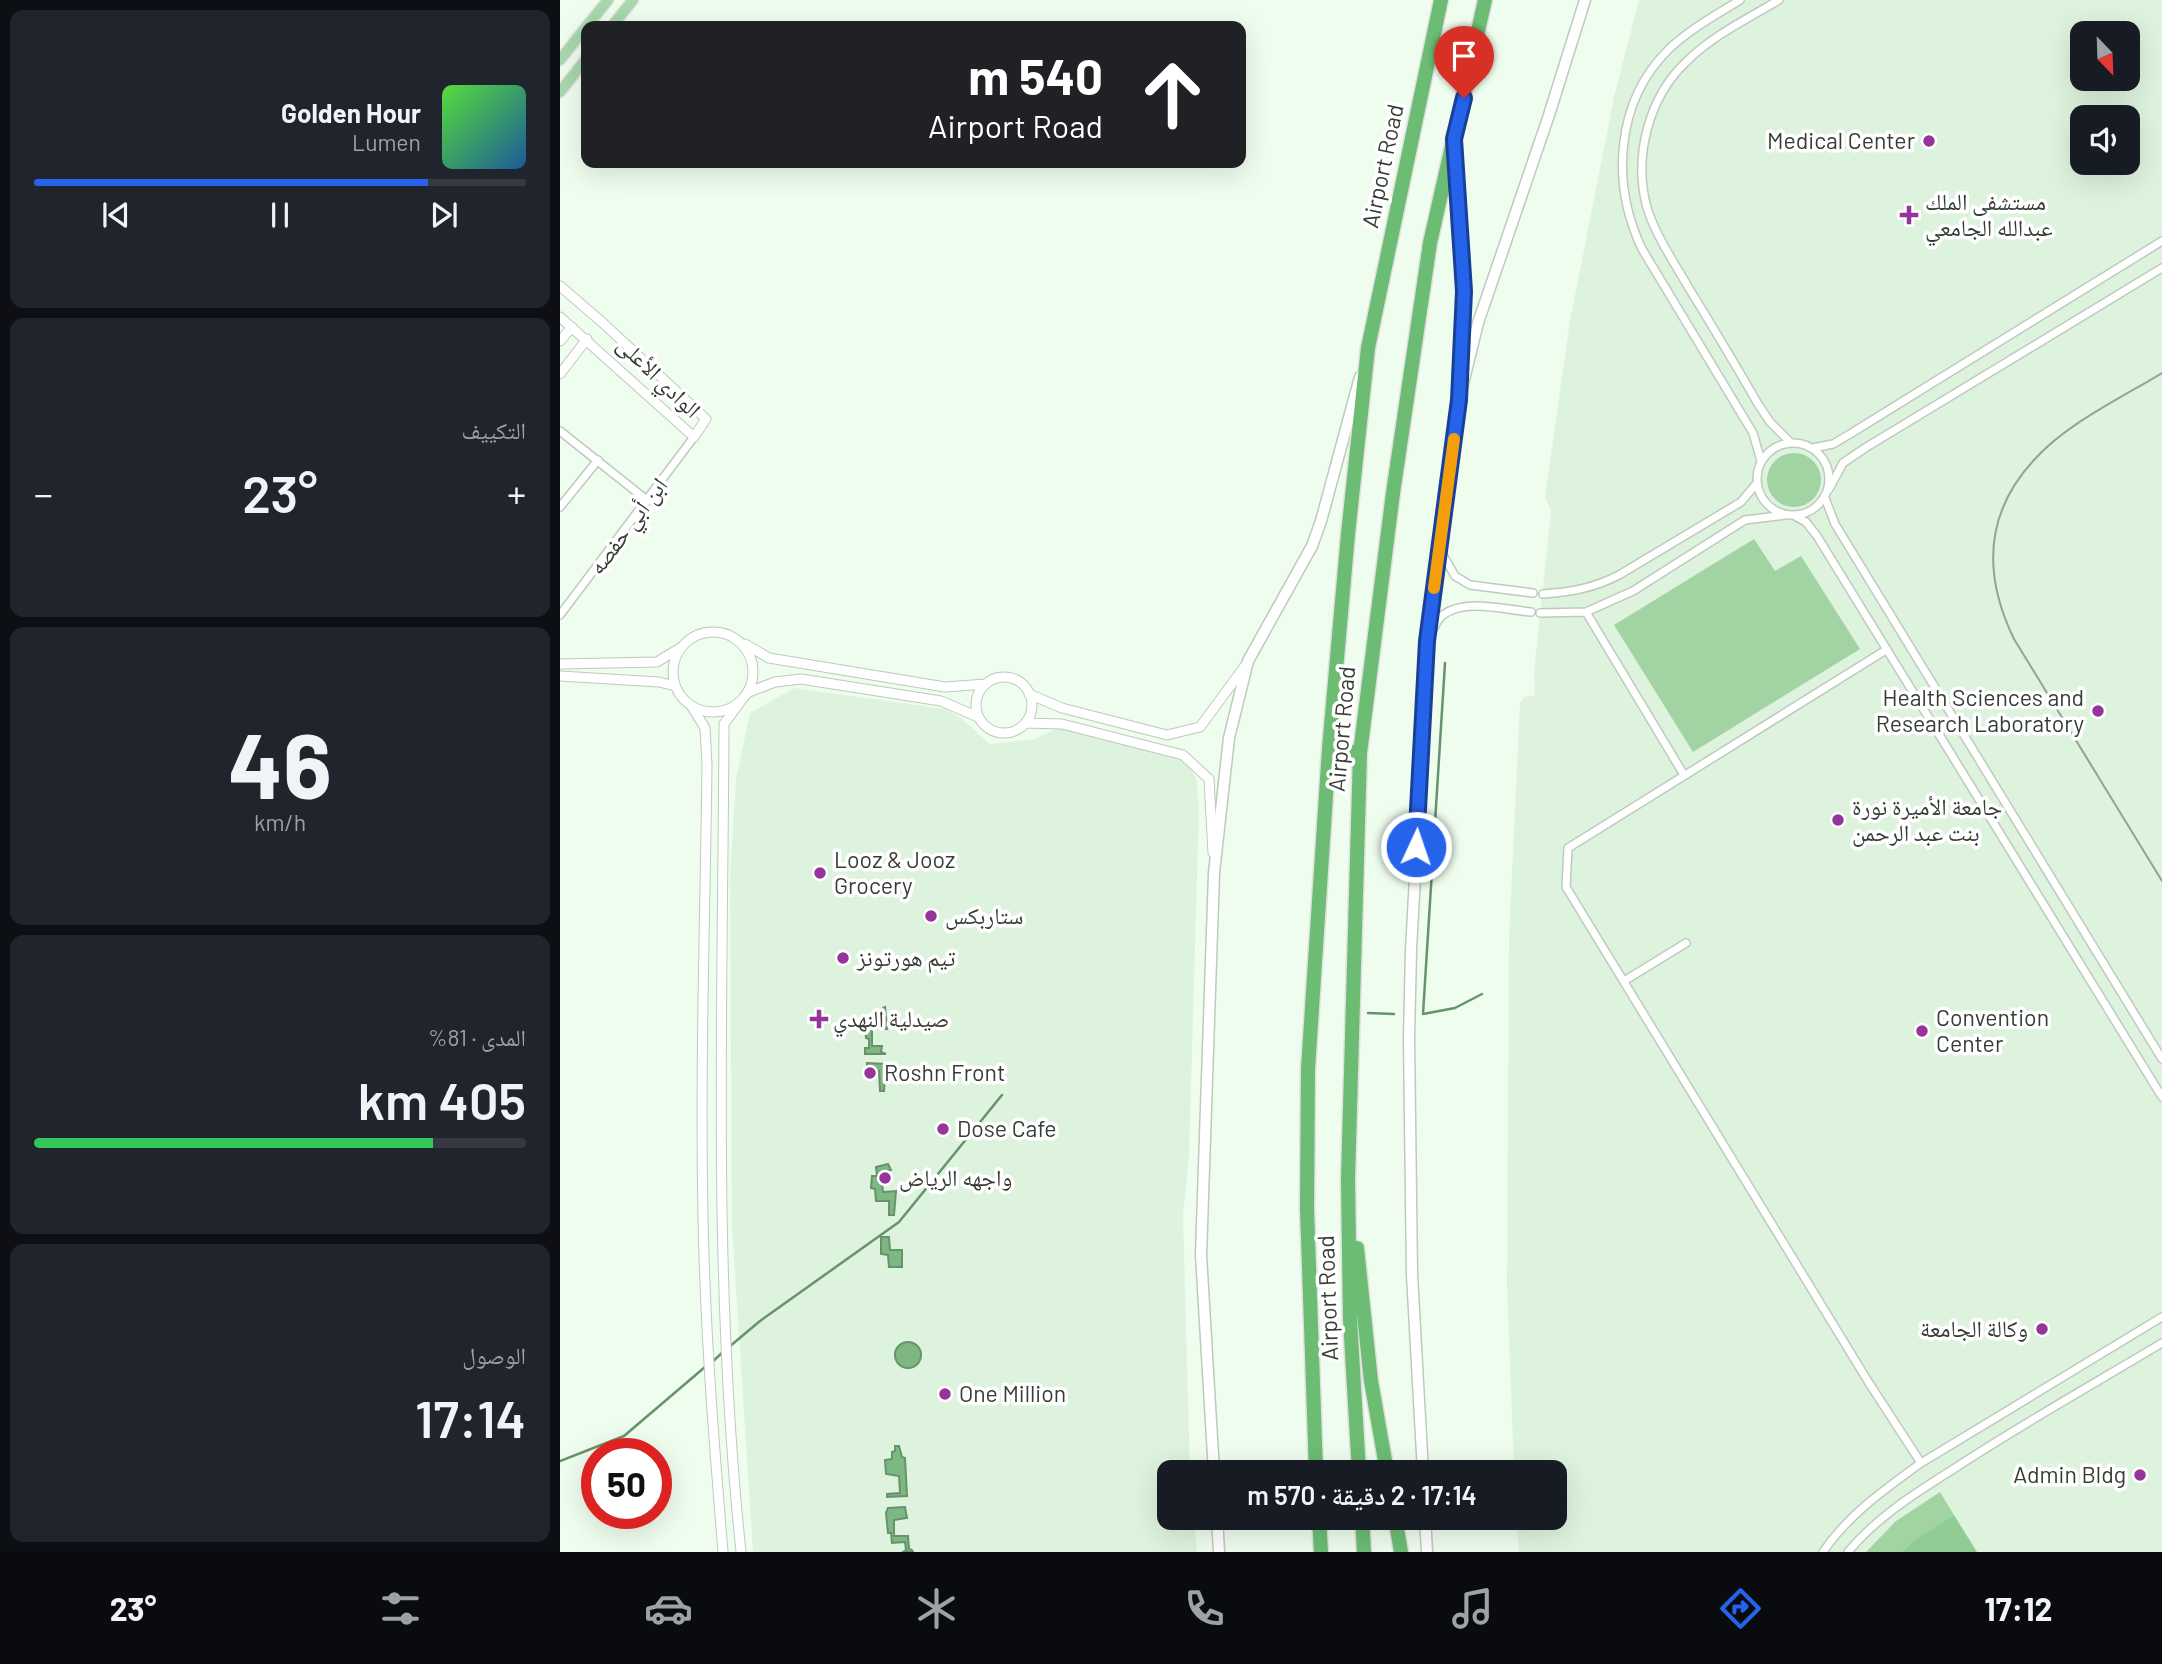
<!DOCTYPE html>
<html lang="ar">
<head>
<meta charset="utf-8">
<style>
  body { margin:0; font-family:Barlow,"Noto Naskh Arabic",sans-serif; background:#20242c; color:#f1f3f6; direction:rtl; height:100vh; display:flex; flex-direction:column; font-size:26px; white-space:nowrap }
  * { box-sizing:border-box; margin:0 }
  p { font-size:23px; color:#9ea1a6 }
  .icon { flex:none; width:38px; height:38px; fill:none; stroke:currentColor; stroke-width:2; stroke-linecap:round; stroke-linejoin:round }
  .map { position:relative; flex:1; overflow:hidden; direction:ltr }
  .side { display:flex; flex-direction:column; gap:10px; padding:10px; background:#0d0f14; width:560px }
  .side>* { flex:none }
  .hud { position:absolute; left:21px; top:21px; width:665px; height:147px; border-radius:14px; box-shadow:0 7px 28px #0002; direction:rtl; background:#202124; color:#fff; overflow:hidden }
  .needle { width:46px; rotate:157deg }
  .controls { position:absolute; left:1510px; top:21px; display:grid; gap:14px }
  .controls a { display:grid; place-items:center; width:70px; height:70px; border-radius:14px; background:#171b24; box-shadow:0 7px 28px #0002; font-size:35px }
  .speed { position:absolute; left:21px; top:1438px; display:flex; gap:14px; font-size:35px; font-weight:700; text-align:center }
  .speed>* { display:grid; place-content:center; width:91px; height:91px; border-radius:50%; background:#171b24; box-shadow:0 7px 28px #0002; line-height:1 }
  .speed .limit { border:10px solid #d22; background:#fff; color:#111 }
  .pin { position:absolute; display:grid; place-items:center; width:60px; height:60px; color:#fff; margin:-72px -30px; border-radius:50% 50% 50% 0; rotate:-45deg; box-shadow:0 0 7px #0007 }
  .pin .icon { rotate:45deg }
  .me { position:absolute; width:77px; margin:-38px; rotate:3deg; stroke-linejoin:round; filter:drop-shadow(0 0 5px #0008) }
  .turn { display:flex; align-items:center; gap:24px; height:147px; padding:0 28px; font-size:32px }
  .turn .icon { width:91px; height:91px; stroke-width:2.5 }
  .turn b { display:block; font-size:49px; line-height:60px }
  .big { font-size:52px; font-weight:600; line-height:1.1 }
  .side .widget { flex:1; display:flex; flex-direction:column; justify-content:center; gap:10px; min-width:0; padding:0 24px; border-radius:14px; background:#20242c }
  .side .dial { align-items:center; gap:0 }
  .dial b { font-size:91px; line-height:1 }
  .song { display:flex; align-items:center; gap:21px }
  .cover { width:84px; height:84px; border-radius:10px; background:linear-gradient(135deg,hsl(110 70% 55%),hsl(210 70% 35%)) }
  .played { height:7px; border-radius:4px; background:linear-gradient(90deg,#2563eb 80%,#363941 80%) }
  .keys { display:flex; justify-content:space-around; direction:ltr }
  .heat { display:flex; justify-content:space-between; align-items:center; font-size:38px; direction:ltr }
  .charge { height:10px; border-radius:5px; background:linear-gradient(90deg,#34c759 81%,#363941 0) }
  .trip { position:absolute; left:597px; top:1460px; width:410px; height:70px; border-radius:14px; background:#171b24; box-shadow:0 7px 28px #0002; font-weight:600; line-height:70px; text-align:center; direction:rtl }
  .tab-bar { display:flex; height:112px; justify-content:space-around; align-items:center; background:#090b0e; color:#9ea1a6 }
  .tab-bar .icon { width:49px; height:49px }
  .tab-bar .active { color:#2563eb }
  .tab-bar b { font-size:32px; color:#f1f3f6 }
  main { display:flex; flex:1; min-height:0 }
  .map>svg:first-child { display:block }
  .built { fill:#def3de; fill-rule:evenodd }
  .green { fill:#a1d3a3 }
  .forest { fill:#91cc94 }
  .water { fill:#7db781; stroke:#68926b; stroke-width:2 }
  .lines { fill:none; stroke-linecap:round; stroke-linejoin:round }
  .stream { stroke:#68926b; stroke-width:2.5 }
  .minor-casing { stroke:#bccbbd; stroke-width:10 }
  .tertiary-casing { stroke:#bccbbd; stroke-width:11 }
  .secondary-casing { stroke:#bccbbd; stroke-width:13 }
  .primary-casing { stroke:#dfe0df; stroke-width:13 }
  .motorway-casing { stroke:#dfe0df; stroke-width:17 }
  .minor { stroke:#fff; stroke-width:7 }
  .tertiary { stroke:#fff; stroke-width:9 }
  .secondary { stroke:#fff; stroke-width:10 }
  .primary { stroke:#a7d7ab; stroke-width:10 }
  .motorway { stroke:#6cbc73; stroke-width:14 }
  .tram { stroke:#97a197; stroke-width:2 }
  .route-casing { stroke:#184099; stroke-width:18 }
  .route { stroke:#2563eb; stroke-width:12 }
  .slow { stroke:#f59e0b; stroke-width:12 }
  .poi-dot { fill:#97349b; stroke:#fff; stroke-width:2.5 }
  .labels { text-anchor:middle; stroke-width:7; stroke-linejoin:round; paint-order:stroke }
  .poi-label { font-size:23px; fill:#373c37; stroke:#fff; text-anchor:start }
  .street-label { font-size:23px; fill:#373c37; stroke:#fff }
</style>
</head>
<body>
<main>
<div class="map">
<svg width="1602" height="1552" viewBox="0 0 1602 1552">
  <rect width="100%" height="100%" fill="#eefdee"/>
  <path class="built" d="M 1079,0 L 1602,0 L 1602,1552 L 959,1552 L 956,1517 L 994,1517 L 994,1472 L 954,1472 L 947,1285 L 949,937 L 960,703 L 965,697 L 975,695 L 974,672 L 991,511 L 985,497 L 1010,321 L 1054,97 ZM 1522,33 L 1568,33 L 1568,79 L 1522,79 ZM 1522,117 L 1568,117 L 1568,163 L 1522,163 Z
    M 234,688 L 385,709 L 401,718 L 430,744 L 475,739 L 499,727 L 615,757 L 629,767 L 636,778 L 639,808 L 629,1156 L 623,1215 L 630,1472 L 609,1472 L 609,1517 L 634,1517 L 637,1552 L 193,1552 L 172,1226 L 170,876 L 176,779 L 190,713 Z"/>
  <path class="green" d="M1207 480a27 27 0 1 1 54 0a27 27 0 1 1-54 0Z
    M 1194,539 L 1215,571 L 1241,556 L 1300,649 L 1133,752 L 1054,625 Z
    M 1380,1492 L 1394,1515 L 1354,1540 L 1342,1552 L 1306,1552 L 1336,1521 Z"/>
  <path class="forest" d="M 1394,1515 L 1417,1552 L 1342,1552 L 1354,1540 Z"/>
  <path class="water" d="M 325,1007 L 327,1029 L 312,1029 L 312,1046 L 322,1046 L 321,1052 L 326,1054 L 305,1054 L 305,1048 L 309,1048 L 309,1039 L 306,1038 L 305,1027 L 312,1026 L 312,1023 L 307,1023 L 307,1018 L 320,1019 L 320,1010 Z
    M 307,1063 L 326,1064 L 324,1091 L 320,1091 L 319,1071 L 307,1071 Z
    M 328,1164 L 331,1170 L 321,1173 L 323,1192 L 336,1191 L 334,1215 L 329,1215 L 329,1201 L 316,1201 L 315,1189 L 311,1188 L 312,1176 L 317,1176 L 316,1167 Z
    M 321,1237 L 329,1237 L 330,1250 L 342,1250 L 342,1267 L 329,1267 L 328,1255 L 321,1254 Z
    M335 1355a13 13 0 1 1 26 0a13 13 0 1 1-26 0Z
    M 335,1446 L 339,1446 L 342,1457 L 345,1458 L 347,1496 L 327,1497 L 327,1494 L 340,1493 L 339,1476 L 326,1474 L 325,1460 L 332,1459 L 332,1452 L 335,1451 Z
    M 345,1507 L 347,1518 L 334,1520 L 334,1536 L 348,1536 L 349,1549 L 352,1550 L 353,1552 L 343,1552 L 346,1550 L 345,1542 L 332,1543 L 331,1533 L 328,1533 L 326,1513 L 328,1508 Z"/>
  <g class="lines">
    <path class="stream" d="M 885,663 L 863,1014 L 895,1008 L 922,994
      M 808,1013 L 834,1014
      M 169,1347 L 200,1321 L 339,1222 L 442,1095
      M 151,1363 L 164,1351
      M 0,1461 L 64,1436 L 145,1367"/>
    <defs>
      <path id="minor" d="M 1180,0 C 1156,15 1130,29 1109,49 C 1055,102 1051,184 1082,249 L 1193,433 L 1201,461
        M 1219,0 C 1187,19 1152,36 1126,62 C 1089,97 1074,155 1086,204 C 1094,233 1112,259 1127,285 C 1151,324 1175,364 1198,404 L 1210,422 L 1231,443
        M 0,431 L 88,501
        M1197 479a36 36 0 1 1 72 0a36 36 0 1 1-72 0Z
        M 1253,448 L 1273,444 L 1290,434 L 1602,241
        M 1269,489 L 1283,463 L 1305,448 L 1602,268
        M 1265,498 L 1275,524 L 1602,1059
        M 0,507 L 38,460
        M 1235,516 L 1246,522 L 1257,536 L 1602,1097
        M 880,550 L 895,576 L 910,585 L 973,593
        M 983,594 C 1011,592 1034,588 1059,575 L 1181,502 L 1197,483
        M 1026,612 L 1124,775
        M 980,613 L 1026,612 L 1073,591 L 1185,520 L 1226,515
        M 0,615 L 134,437
        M 871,634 C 874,628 877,619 883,615 C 905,598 946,610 971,612
        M 1326,650 L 1008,848 L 1006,887 L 1309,1383 L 1361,1463
        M 1064,981 L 1126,943
        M 1263,1552 C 1288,1515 1325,1489 1361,1463 L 1602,1317
        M 1288,1552 C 1317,1517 1354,1494 1392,1470 C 1460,1425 1532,1385 1602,1343"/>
      <path id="tertiary" d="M 0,286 L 43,323 L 146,419 L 134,437 L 0,317
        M 0,341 L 12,327
        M 0,374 L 27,339
        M113 672a40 40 0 1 1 80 0a40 40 0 1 1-80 0Z
        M 185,644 L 209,658 L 385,687 L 426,684
        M 0,664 L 97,662 L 120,648
        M 0,676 L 99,682 L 115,686
        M416 705a28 28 0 1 1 56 0a28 28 0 1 1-56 0Z
        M 189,692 L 215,682 L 241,679 L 381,701 L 418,717
        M 469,694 L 502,708 L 607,735 L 640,727 L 685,666
        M 180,702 L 164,724 C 163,999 152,1277 181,1552
        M 132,707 L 145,728 L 147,765 C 145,928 139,1093 144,1256 C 147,1355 155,1454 163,1552
        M 465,723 L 502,724 L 623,755 L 649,779 L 653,853"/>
      <path id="secondary" d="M 654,1472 L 641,1255 L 654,873 L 669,738 L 688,661 L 752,546 L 761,521 L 800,377
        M 863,1472 L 852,1275 L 849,1038 L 851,950 L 868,641 L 899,400 L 918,323 L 989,115 L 1025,0
        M 657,1517 L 659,1552
        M 865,1517 L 867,1552"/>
      <path id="primary" d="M 27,26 L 48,0
        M 52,26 L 73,0
        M 0,60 L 26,27
        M 0,92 L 26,59"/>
      <path id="motorway" d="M 895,157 L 904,291 L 899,400
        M 769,749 L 800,753
        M 797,1248 L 811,1381 L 827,1472
        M 756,1472 L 747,1208 L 748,1069 L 769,749 L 788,534 L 808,348 L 881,0
        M 799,1472 L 790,1319 L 788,1179 L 800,753 L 833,493 L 870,243 L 925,0
        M 759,1517 L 761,1552
        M 802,1517 L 804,1552
        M 835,1517 L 841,1552"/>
    </defs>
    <use href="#minor" class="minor-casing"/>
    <use href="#tertiary" class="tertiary-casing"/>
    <use href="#secondary" class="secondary-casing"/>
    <use href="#primary" class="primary-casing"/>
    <use href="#motorway" class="motorway-casing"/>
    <use href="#minor" class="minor"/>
    <use href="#tertiary" class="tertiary"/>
    <use href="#secondary" class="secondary"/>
    <use href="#primary" class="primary"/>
    <use href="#motorway" class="motorway"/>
    <path class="tram" d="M 1602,373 C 1561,398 1506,424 1474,460 C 1424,514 1423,575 1454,639 L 1602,881"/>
  </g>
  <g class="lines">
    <defs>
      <path id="route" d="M 856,847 L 867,641 L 899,400 L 904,291 L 894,139 L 904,98"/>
    </defs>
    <use href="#route" class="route-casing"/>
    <use href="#route" class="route"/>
    <path class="slow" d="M 874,588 L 894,439"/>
  </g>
  <g class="poi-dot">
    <circle cx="1369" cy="141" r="7"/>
    <path d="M1345.5 204.5h7v7h7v7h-7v7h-7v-7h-7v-7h7z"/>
    <circle cx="1538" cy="711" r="7"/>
    <circle cx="1278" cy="820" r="7"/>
    <circle cx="260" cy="873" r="7"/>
    <circle cx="371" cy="916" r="7"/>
    <circle cx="283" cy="958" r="7"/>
    <path d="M255.5 1008.5h7v7h7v7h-7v7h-7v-7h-7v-7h7z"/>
    <circle cx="1362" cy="1031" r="7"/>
    <circle cx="310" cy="1073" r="7"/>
    <circle cx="383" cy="1129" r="7"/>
    <circle cx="325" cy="1178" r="7"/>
    <circle cx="1482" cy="1329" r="7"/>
    <circle cx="385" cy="1394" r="7"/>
    <circle cx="1580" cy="1475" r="7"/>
  </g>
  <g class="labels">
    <g class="poi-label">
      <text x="1355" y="149" text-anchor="end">Medical Center</text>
      <text x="1365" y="210">مستشفى الملك<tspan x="1365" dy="26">عبدالله الجامعي</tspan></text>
      <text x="1524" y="706" text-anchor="end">Health Sciences and<tspan x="1524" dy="26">Research Laboratory</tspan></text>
      <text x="1292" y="815">جامعة الأميرة نورة<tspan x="1292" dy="26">بنت عبد الرحمن</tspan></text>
      <text x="274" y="868">Looz &amp; Jooz<tspan x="274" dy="26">Grocery</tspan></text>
      <text x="385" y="924">ستاربكس</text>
      <text x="297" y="966">تيم هورتونز</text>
      <text x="1376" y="1026">Convention<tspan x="1376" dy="26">Center</tspan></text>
      <text x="273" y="1027">صيدلية النهدي</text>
      <text x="324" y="1081">Roshn Front</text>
      <text x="397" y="1137">Dose Cafe</text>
      <text x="339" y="1186">واجهه الرياض</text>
      <text x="1468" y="1337" text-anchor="end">وكالة الجامعة</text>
      <text x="399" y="1402">One Million</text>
      <text x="1566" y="1483" text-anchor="end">Admin Bldg</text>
    </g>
    <g class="street-label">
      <text transform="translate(823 166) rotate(-78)" y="8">Airport Road</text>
      <text transform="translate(99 377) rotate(44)" y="8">الوادي الأعلى</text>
      <text transform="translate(68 526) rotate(-53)" y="8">ابن أبي حفصه</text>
      <text transform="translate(782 729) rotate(-85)" y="8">Airport Road</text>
      <text transform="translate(768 1298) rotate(-92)" y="8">Airport Road</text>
    </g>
  </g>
</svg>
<div class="controls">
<a><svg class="needle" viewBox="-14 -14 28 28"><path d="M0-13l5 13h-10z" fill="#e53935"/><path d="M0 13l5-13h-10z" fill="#9ea1a6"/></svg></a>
<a><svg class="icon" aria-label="sound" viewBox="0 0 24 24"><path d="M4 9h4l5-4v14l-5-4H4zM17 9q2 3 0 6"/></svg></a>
</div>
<div class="speed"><div class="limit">50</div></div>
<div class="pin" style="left:904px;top:98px;background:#d93025"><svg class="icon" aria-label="arrive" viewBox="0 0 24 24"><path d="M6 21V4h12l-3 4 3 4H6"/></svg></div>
<svg class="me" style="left:856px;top:847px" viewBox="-20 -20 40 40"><circle r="17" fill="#2563eb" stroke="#fff" stroke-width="3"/><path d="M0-11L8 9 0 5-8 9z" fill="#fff"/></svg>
<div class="trip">17:14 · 2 دقيقة · 570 m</div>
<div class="hud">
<div class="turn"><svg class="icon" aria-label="ahead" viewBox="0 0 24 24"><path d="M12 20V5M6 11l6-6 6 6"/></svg><div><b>540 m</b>Airport Road</div></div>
</div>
</div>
<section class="side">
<div class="widget">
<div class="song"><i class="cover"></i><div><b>Golden Hour</b><p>Lumen</p></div></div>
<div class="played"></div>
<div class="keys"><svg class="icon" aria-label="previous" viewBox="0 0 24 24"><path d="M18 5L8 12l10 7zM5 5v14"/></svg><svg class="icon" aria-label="pause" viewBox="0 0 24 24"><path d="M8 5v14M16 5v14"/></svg><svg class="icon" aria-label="next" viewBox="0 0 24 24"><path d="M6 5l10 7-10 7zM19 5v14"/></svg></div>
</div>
<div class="widget"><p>التكييف</p>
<div class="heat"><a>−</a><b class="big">23°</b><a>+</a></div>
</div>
<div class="widget dial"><b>46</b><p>km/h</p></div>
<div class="widget"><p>المدى · 81%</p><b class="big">405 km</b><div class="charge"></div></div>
<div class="widget"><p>الوصول</p><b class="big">17:14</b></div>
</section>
</main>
<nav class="tab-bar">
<b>17:12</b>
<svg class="icon active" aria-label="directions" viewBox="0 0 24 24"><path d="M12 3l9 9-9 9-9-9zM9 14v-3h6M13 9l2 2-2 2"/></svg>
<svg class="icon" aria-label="music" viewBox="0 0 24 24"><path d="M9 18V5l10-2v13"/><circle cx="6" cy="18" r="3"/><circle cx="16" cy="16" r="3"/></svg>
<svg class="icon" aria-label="phone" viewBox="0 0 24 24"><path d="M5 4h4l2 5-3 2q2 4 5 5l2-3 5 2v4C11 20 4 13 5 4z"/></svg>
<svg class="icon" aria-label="climate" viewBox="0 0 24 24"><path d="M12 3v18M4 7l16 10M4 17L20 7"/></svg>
<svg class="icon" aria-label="car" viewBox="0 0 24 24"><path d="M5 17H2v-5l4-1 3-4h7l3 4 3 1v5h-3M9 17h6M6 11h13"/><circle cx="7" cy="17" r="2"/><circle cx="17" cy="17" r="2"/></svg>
<svg class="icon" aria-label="filters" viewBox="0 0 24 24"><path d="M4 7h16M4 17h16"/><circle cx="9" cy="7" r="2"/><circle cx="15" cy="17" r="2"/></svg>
<b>23°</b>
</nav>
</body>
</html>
